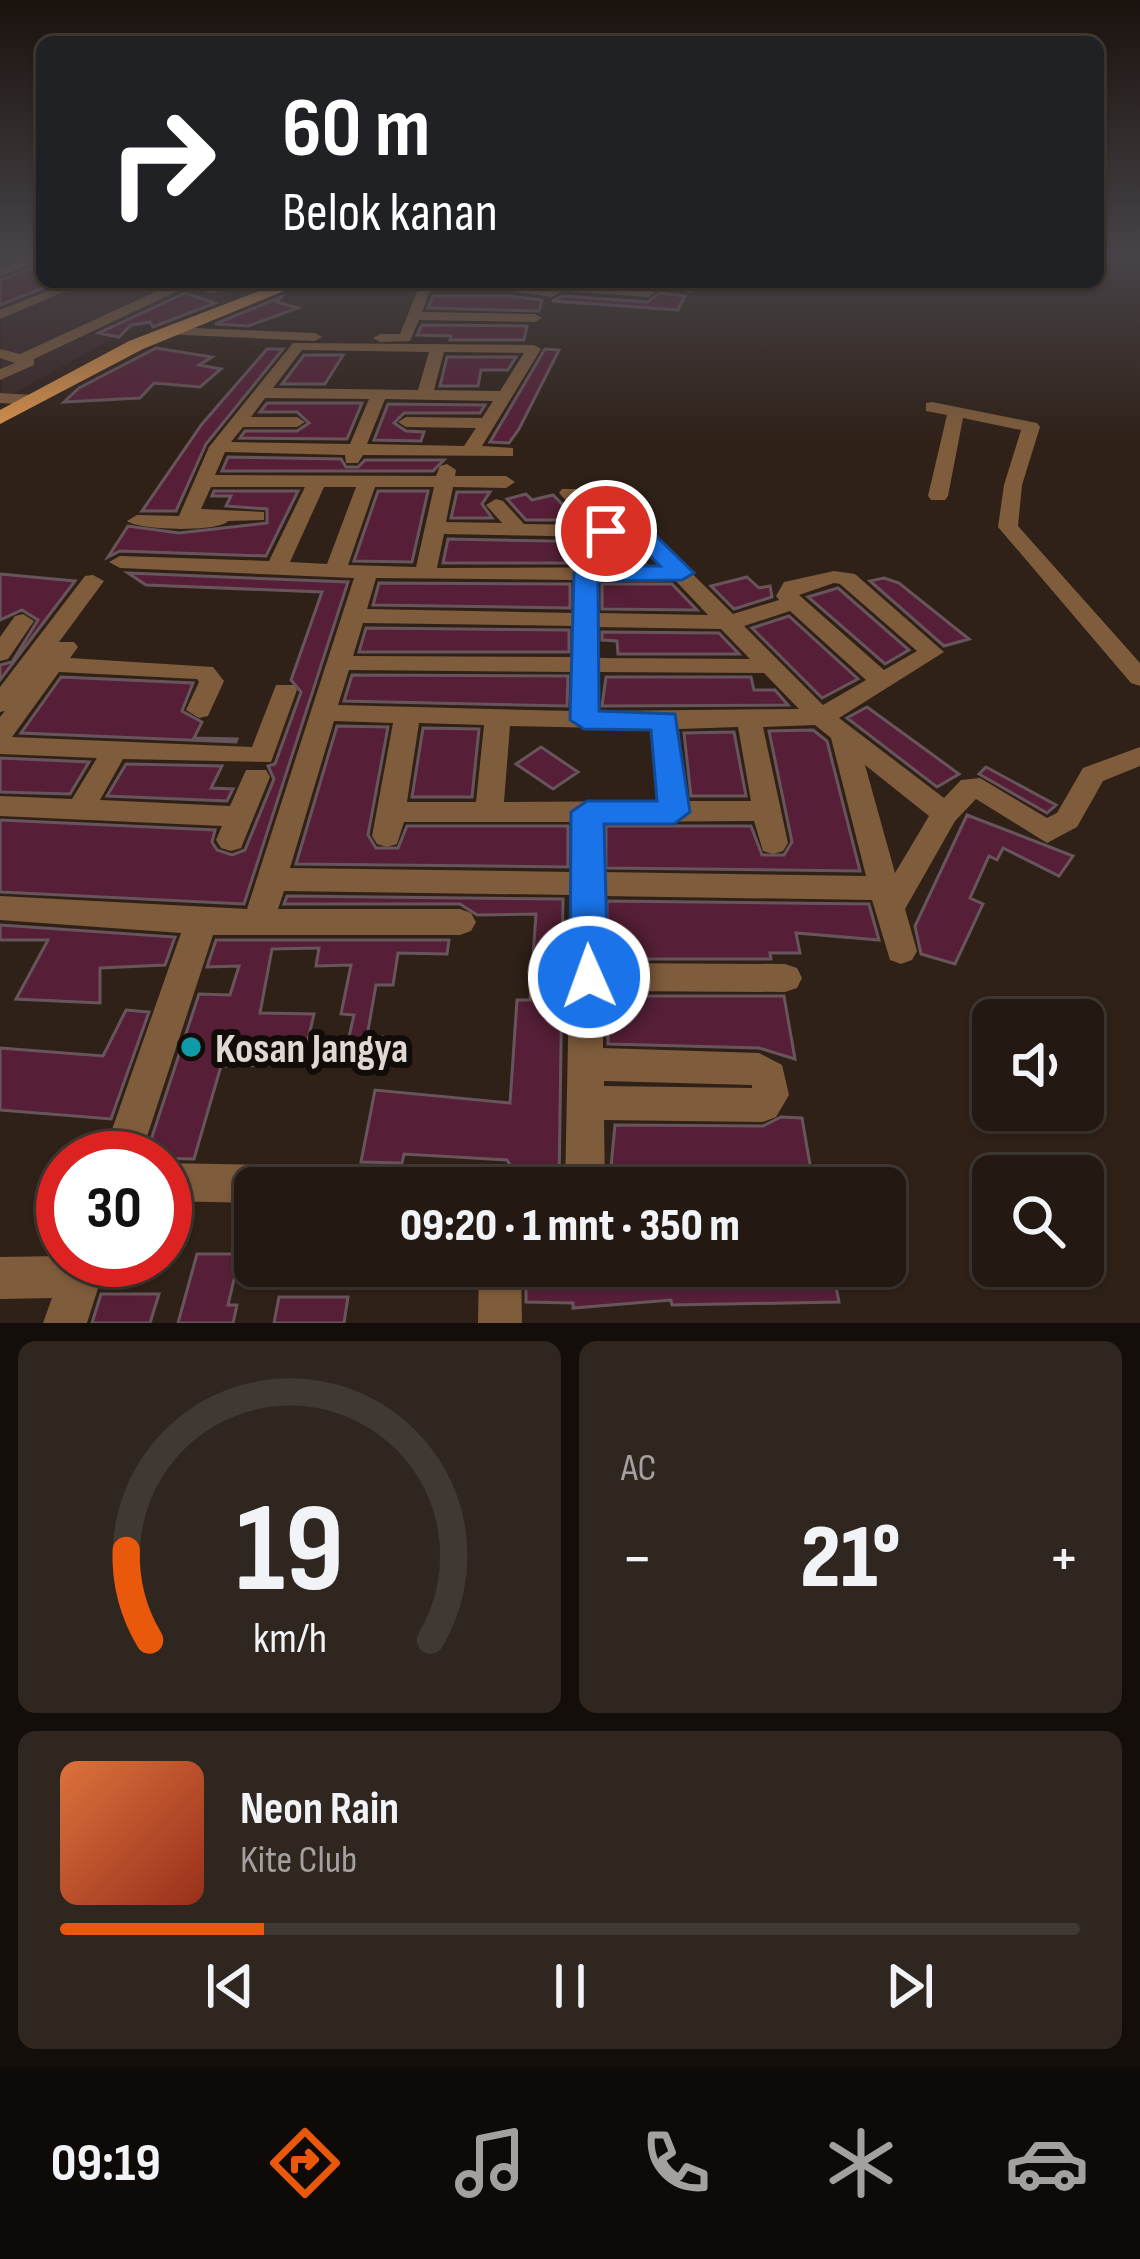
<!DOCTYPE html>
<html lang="id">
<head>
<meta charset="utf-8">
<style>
  body { margin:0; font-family:"Sofia Sans Condensed",sans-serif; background:#2f2620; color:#f1f3f6; height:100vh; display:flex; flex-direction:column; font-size:45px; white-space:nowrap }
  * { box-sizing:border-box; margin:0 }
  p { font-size:39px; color:#a3a09f }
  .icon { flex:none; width:66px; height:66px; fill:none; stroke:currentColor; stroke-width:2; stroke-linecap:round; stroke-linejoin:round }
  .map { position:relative; height:1323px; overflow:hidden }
  .side { display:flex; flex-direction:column; gap:18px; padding:18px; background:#130e0a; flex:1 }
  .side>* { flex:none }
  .top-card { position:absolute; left:36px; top:36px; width:1068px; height:252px; border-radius:18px; box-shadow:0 3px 9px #0004,0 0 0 3px #403832; background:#202124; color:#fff; overflow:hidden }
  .fabs { position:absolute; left:972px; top:999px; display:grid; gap:24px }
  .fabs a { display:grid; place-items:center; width:132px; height:132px; border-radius:18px; background:#231912; box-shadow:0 3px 9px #0004,0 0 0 3px #403832; font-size:60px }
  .speed { position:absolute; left:36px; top:1131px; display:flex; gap:24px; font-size:60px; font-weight:700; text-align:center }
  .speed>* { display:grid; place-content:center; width:156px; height:156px; border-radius:50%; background:#231912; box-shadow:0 3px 9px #0004,0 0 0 3px #403832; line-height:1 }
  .speed .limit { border:18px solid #d22; background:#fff; color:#111 }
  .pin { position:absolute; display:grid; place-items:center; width:102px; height:102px; color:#fff; margin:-51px; border:6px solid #fff; border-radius:50%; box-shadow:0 3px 12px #0007 }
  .me { position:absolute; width:132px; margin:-66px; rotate:358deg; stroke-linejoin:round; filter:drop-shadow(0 0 9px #0008) }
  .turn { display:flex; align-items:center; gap:42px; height:252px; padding:0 48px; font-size:54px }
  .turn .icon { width:156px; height:156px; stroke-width:2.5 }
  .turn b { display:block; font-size:84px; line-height:102px }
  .big { font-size:90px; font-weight:800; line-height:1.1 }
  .side .widget { flex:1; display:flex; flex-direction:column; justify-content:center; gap:18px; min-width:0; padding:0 42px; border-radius:18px; background:#2f2620 }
  .side .dial { align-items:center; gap:0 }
  .dial svg { height:312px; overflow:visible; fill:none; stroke:#403832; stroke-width:7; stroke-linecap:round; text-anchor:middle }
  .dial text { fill:#f1f3f6; stroke:none }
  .song { display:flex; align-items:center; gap:36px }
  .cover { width:144px; height:144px; border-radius:18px; background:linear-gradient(135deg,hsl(20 70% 55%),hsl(10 70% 35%)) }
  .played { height:12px; border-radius:6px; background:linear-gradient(90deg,#ea580c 20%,#403832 20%) }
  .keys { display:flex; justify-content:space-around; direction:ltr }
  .heat { display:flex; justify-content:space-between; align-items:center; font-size:66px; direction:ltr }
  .side .tiles { flex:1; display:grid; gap:18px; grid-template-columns:1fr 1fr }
  .widget:last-child { grid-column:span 2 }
  .trip { position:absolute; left:234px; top:1167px; width:672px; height:120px; border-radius:18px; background:#231912; box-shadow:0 3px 9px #0004,0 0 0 3px #403832; font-weight:800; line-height:120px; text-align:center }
  .menu { display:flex; height:192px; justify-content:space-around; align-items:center; background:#0e0a07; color:#a3a09f }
  .menu .icon { width:84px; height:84px }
  .menu .on { color:#ea580c }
  .menu b { font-size:54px; color:#f1f3f6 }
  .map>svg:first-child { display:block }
  .industrial { fill:#392625 }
  .building { fill:#561f37; stroke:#68555b; stroke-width:3 }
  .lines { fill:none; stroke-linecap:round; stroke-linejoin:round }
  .minor { fill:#7f5c3c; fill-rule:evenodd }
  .major { fill:#db924b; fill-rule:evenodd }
  .route { fill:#1a73e8; stroke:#114b97; stroke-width:3 }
  .culture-dot { fill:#0f9aa8; stroke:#120c08; stroke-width:4.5 }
  .labels { text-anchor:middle; stroke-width:12; stroke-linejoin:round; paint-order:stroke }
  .near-poi-label { font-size:42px; font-weight:bold; fill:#e1d8d2; stroke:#120c08; text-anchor:start }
</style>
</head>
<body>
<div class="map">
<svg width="1140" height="1323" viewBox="0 0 1140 1323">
  <rect width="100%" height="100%" fill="#2f2118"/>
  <path class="industrial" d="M 0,255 L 42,255 L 42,282 L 260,282 L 119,335 L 2,400 Z"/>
  <path class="building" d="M 42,265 L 42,282 L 58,282 L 0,305 L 0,280 Z
    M 185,293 L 215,303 L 153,327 L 150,322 L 131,325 L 119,337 L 99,333 Z
    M 659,293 L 685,296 L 678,310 L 552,301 L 563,296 L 648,302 Z
    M 433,296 L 509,296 L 542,300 L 539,311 L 428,308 Z
    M 281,297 L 277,302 L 298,308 L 248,326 L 215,324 Z
    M 422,325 L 527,326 L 524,340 L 450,340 L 451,336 L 417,335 Z
    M 156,348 L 212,357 L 199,365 L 221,369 L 200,387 L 154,383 L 140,398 L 64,402 L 79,388 Z
    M 267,349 L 283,349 L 206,444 L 176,511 L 142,511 L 202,424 Z
    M 545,349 L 559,350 L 519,429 L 509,443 L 490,442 Z
    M 304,355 L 343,355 L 325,384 L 282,384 Z
    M 447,357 L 516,357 L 508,370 L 481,370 L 478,386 L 440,386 Z
    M 267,403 L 362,403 L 347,439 L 240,438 L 245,431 L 297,431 L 309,423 L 297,412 L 260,412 Z
    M 388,404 L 485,405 L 480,413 L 404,413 L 394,423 L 406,431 L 424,432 L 421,441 L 374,440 Z
    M 228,457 L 341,459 L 346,467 L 358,467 L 365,460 L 444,460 L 433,471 L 222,471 Z
    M 214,491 L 298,491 L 266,556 L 120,551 L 108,557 L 128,526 L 179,533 L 267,523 L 267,509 L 226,506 L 231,496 L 212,496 Z
    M 378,491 L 428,491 L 412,562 L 354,561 Z
    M 457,492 L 490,492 L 482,504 L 492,518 L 451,518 Z
    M 526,494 L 532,500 L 553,495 L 578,520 L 526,520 L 507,499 Z
    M 448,539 L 606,542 L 636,546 L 645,563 L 443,563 Z
    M 128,573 L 348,582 L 244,904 L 0,892 L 0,820 L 215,830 L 212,842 L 217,850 L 232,855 L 245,850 L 274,779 L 268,766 L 275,764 L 301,692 L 291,680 L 322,592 L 146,585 Z
    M 0,574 L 75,581 L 0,680 L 0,665 L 12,662 L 38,620 L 22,610 L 0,620 Z
    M 747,577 L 759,588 L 770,586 L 772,597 L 734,609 L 711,586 Z
    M 884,578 L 899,583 L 969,639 L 944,646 L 870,581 Z
    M 379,583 L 570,584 L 570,608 L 373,605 Z
    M 602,584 L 672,584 L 697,610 L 602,609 Z
    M 838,588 L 909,650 L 885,664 L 808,597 Z
    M 789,616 L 858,679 L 822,698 L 752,628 Z
    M 366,628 L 569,630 L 569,652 L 359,652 Z
    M 602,632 L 719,633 L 739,654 L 618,654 L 617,641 L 602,640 Z
    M 352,675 L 568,676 L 567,706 L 344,701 Z
    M 61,677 L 193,683 L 182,711 L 202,722 L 194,738 L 237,739 L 236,742 L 21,733 Z
    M 606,677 L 751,677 L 754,690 L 775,690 L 788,705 L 602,706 Z
    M 867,707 L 922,747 L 959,774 L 937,787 L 847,718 Z
    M 337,726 L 388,727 L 368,835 L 376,848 L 398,848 L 407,826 L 568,826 L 568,867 L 296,864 Z
    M 423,728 L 479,729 L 472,797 L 412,797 Z
    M 813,730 L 827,741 L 860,871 L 606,868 L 606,826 L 751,826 L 762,855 L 784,855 L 792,842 L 769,731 Z
    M 734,732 L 746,796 L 691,796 L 684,733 Z
    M 541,747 L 578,772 L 553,789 L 516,764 Z
    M 0,758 L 89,762 L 70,794 L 0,792 Z
    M 126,764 L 222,766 L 211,788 L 233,789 L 227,801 L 107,796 Z
    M 986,767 L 1056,805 L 1047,813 L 979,774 Z
    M 967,815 L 1073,856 L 1059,876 L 1003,848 L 997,860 L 989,856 L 970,898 L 983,904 L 955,964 L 921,954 L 915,926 Z
    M 287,896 L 563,899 L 559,1188 L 525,1188 L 507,1160 L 404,1154 L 402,1163 L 361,1162 L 375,1090 L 510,1103 L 517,1000 L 530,1000 L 536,914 L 477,915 L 460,904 L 284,904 Z
    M 607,901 L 869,904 L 879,940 L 796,933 L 800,953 L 770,953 L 771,959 L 607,959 Z
    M 0,925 L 175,937 L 165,965 L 100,968 L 100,1003 L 16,999 L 48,940 L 0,940 Z
    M 216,940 L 449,940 L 447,954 L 398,953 L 393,985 L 376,985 L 367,1036 L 389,1037 L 384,1060 L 344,1059 L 354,1015 L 341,1014 L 351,965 L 316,966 L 319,948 L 272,949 L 260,1013 L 314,1014 L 302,1065 L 221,1066 L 194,1159 L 145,1158 L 199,994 L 230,995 L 239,966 L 207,967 Z
    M 608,996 L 784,996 L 795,1059 L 759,1048 L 608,1044 Z
    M 126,1010 L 149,1012 L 111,1119 L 0,1110 L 0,1048 L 103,1056 Z
    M 781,1117 L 802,1118 L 814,1188 L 609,1188 L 615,1125 L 763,1126 Z
    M 165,1205 L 188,1206 L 169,1260 L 165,1260 Z
    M 197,1254 L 240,1254 L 228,1305 L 237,1305 L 233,1323 L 178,1323 Z
    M 526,1266 L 832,1266 L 839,1302 L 672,1305 L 671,1300 L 573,1308 L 573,1303 L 526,1302 Z
    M 101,1294 L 159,1294 L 150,1323 L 92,1323 Z
    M 279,1297 L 348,1297 L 344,1323 L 274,1323 Z"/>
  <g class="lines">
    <path class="minor" d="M 33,255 L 42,255 L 42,260 L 0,276 L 0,268 Z
      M 70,282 L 87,282 L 0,319 L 0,310 Z
      M 167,282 L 213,285 L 244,282 L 213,293 L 184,288 L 34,359 L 34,365 L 0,380 L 0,369 L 15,363 L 0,358 L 0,349 L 20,354 L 168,286 Z
      M 557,282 L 648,289 L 655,293 L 648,297 L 562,291 L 552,297 L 509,291 L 430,291 L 422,312 L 535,314 L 542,318 L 535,322 L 419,320 L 410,341 L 380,342 L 373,338 L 380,334 L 400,334 L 420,284 L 514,283 L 549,289 Z
      M 647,282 L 706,282 L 691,292 L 652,288 Z
      M 168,327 L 315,333 L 322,337 L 315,341 L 163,334 L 161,331 Z
      M 293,343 L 534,345 L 541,349 L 482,446 L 513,448 L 513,456 L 363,455 L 358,463 L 346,463 L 345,455 L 225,452 L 215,475 L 436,476 L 440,466 L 447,464 L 456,470 L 455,476 L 506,476 L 515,482 L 506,488 L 453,487 L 446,522 L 502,523 L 486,505 L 496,499 L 503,501 L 524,524 L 589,525 L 559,493 L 562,489 L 576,489 L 612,526 L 651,533 L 733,614 L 779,600 L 776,596 L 784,582 L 834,571 L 855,574 L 944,652 L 839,718 L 944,798 L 961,780 L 980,778 L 1047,818 L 1057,813 L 1083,768 L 1140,747 L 1140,766 L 1103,781 L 1077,827 L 1047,843 L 976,799 L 955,821 L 905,909 L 917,951 L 912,960 L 901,964 L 890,960 L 872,900 L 602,896 L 603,963 L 785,964 L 797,968 L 802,978 L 797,988 L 785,992 L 603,991 L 603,1048 L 759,1053 L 782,1065 L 789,1095 L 776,1117 L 763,1122 L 604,1120 L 605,1188 L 565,1188 L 571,895 L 284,891 L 278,909 L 460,909 L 471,913 L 476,922 L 471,931 L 460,935 L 213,935 L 140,1158 L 102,1158 L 181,933 L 0,920 L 0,896 L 247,909 L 354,578 L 120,568 L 109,562 L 120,556 L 269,561 L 305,487 L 211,487 L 201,509 L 264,512 L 264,520 L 228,521 C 219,532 141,531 127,521 L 137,515 L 179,516 L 209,447 ZM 302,350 L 429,352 L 418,390 L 273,388 ZM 444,352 L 524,353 L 500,391 L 434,390 ZM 265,398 L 369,399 L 350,444 L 231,442 L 243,427 L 297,427 L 305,422 L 297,417 L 251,417 ZM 385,399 L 493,401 L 482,418 L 406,417 L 398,422 L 406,427 L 476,428 L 464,446 L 367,444 ZM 324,487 L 356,487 L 327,564 L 290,562 ZM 375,487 L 434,487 L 416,567 L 348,565 ZM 444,534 L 606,537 L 638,542 L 661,567 L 437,568 ZM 376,578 L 575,580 L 574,613 L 367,609 ZM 674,579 L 708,615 L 597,613 L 597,580 ZM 834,583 L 840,584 L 917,651 L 884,670 L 799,595 ZM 790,611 L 866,680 L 823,705 L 744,626 ZM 363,623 L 574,626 L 573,657 L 353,656 ZM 597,627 L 721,629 L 750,659 L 597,658 ZM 349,670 L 573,672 L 571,711 L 338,705 ZM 597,672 L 764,673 L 799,709 L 597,711 ZM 334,721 L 393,723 L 372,836 L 377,844 L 387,847 L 397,844 L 404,822 L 573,822 L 572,872 L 290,868 ZM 419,723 L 484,725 L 476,802 L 407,802 ZM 815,725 L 831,738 L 866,876 L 602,872 L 601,822 L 754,821 L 763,851 L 773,854 L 783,851 L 788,843 L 763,727 ZM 510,726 L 653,729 L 659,801 L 504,802 ZM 738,727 L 751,801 L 687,801 L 679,729 ZM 865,765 L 929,816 L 895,873 ZM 604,1081 L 752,1085 L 752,1088 L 604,1086 Z
      M 0,393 L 33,395 L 41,400 L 33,405 L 0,403 Z
      M 932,402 L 1037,423 L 1040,427 L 1022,485 L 1018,526 L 1140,663 L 1140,686 L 1131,683 L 998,527 L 1004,485 L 1021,430 L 963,418 L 948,496 L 945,500 L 931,500 L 928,496 L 947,415 L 926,411 L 926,403 Z
      M 93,575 L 104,581 L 59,642 L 74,642 L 78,647 L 70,658 L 213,667 L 224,681 L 208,716 L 199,718 L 186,710 L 199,682 L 197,679 L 59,672 L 12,737 L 252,747 L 276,685 L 294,685 L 297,690 L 271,762 L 123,759 L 100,800 L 230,806 L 246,770 L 266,770 L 270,777 L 241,848 L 231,851 L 221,848 L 216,840 L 222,826 L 0,816 L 0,796 L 72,799 L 97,758 L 0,754 L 0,717 L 5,711 L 0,712 L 0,687 L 85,576 Z
      M 23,614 L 34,621 L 8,659 L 0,661 L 0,637 L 15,616 Z
      M 165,1163 L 501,1169 L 515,1174 L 521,1188 L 255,1188 L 255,1203 L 165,1201 Z
      M 63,1256 L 63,1260 L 107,1260 L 87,1323 L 43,1323 L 52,1298 L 0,1299 L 0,1257 Z
      M 479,1266 L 521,1266 L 522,1323 L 478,1323 Z"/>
    <path class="major" d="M 283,282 L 306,282 L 143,349 L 0,424 L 0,410 L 129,341 Z"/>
  </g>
  <linearGradient id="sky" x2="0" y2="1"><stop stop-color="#1a120d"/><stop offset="0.58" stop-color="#474348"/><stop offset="1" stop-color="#474348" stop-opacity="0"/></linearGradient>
  <rect width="1140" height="441" fill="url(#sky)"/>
  <path class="route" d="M 606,524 L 652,532 L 694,573 L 682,580 L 598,581 L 599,711 L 675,714 L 690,812 L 674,824 L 604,824 L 608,977 L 602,988 L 589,993 L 576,988 L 570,977 L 571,812 L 587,801 L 657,801 L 651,730 L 584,729 L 570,720 L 574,573 L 586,566 L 660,566 L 637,542 L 598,536 L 595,531 Z"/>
  <circle class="culture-dot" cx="191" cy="1047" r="12"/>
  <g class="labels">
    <g class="near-poi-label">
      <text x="215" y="1062">Kosan Jangya</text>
    </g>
  </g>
</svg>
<div class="fabs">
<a><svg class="icon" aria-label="sound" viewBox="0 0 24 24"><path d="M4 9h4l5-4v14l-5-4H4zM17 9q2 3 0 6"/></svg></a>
<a><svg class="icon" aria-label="search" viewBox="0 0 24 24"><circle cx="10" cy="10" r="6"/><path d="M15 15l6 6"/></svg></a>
</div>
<div class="speed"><div class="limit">30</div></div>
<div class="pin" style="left:606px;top:531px;background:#d93025"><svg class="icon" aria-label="arrive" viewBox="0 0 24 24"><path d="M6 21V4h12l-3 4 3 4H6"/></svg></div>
<svg class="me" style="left:589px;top:977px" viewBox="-20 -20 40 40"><circle r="17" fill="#1a73e8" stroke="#fff" stroke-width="3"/><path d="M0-11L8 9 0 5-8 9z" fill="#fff"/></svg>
<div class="trip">09:20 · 1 mnt · 350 m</div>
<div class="top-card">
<div class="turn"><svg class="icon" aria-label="right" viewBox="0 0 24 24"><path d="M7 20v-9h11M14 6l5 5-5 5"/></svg><div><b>60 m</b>Belok kanan</div></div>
</div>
</div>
<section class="side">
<div class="tiles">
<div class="widget dial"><svg viewBox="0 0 100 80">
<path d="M14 69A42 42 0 1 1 86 69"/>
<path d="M14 69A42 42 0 0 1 8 46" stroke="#ea580c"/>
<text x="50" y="56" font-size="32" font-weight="700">19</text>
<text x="50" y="72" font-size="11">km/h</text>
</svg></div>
<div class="widget"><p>AC</p>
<div class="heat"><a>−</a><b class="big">21°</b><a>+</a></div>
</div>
<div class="widget">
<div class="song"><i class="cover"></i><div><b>Neon Rain</b><p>Kite Club</p></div></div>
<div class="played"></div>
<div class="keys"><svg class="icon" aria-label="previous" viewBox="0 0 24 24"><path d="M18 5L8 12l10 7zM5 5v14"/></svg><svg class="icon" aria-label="pause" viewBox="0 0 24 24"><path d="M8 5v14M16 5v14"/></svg><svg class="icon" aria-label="next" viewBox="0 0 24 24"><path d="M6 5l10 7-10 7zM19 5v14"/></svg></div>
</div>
</div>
</section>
<nav class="menu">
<b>09:19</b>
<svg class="icon on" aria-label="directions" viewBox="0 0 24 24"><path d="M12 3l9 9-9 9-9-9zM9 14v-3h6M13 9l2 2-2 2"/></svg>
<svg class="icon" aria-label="music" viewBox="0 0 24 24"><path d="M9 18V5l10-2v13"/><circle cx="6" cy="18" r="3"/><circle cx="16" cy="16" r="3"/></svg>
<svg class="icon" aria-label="phone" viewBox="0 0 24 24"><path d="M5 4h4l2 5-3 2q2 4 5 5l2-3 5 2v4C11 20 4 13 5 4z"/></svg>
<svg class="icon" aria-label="climate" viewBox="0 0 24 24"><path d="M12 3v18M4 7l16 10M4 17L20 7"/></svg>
<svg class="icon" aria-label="car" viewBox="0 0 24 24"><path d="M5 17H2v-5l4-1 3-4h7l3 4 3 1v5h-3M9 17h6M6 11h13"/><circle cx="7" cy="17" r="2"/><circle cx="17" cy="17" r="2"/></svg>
</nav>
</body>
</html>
